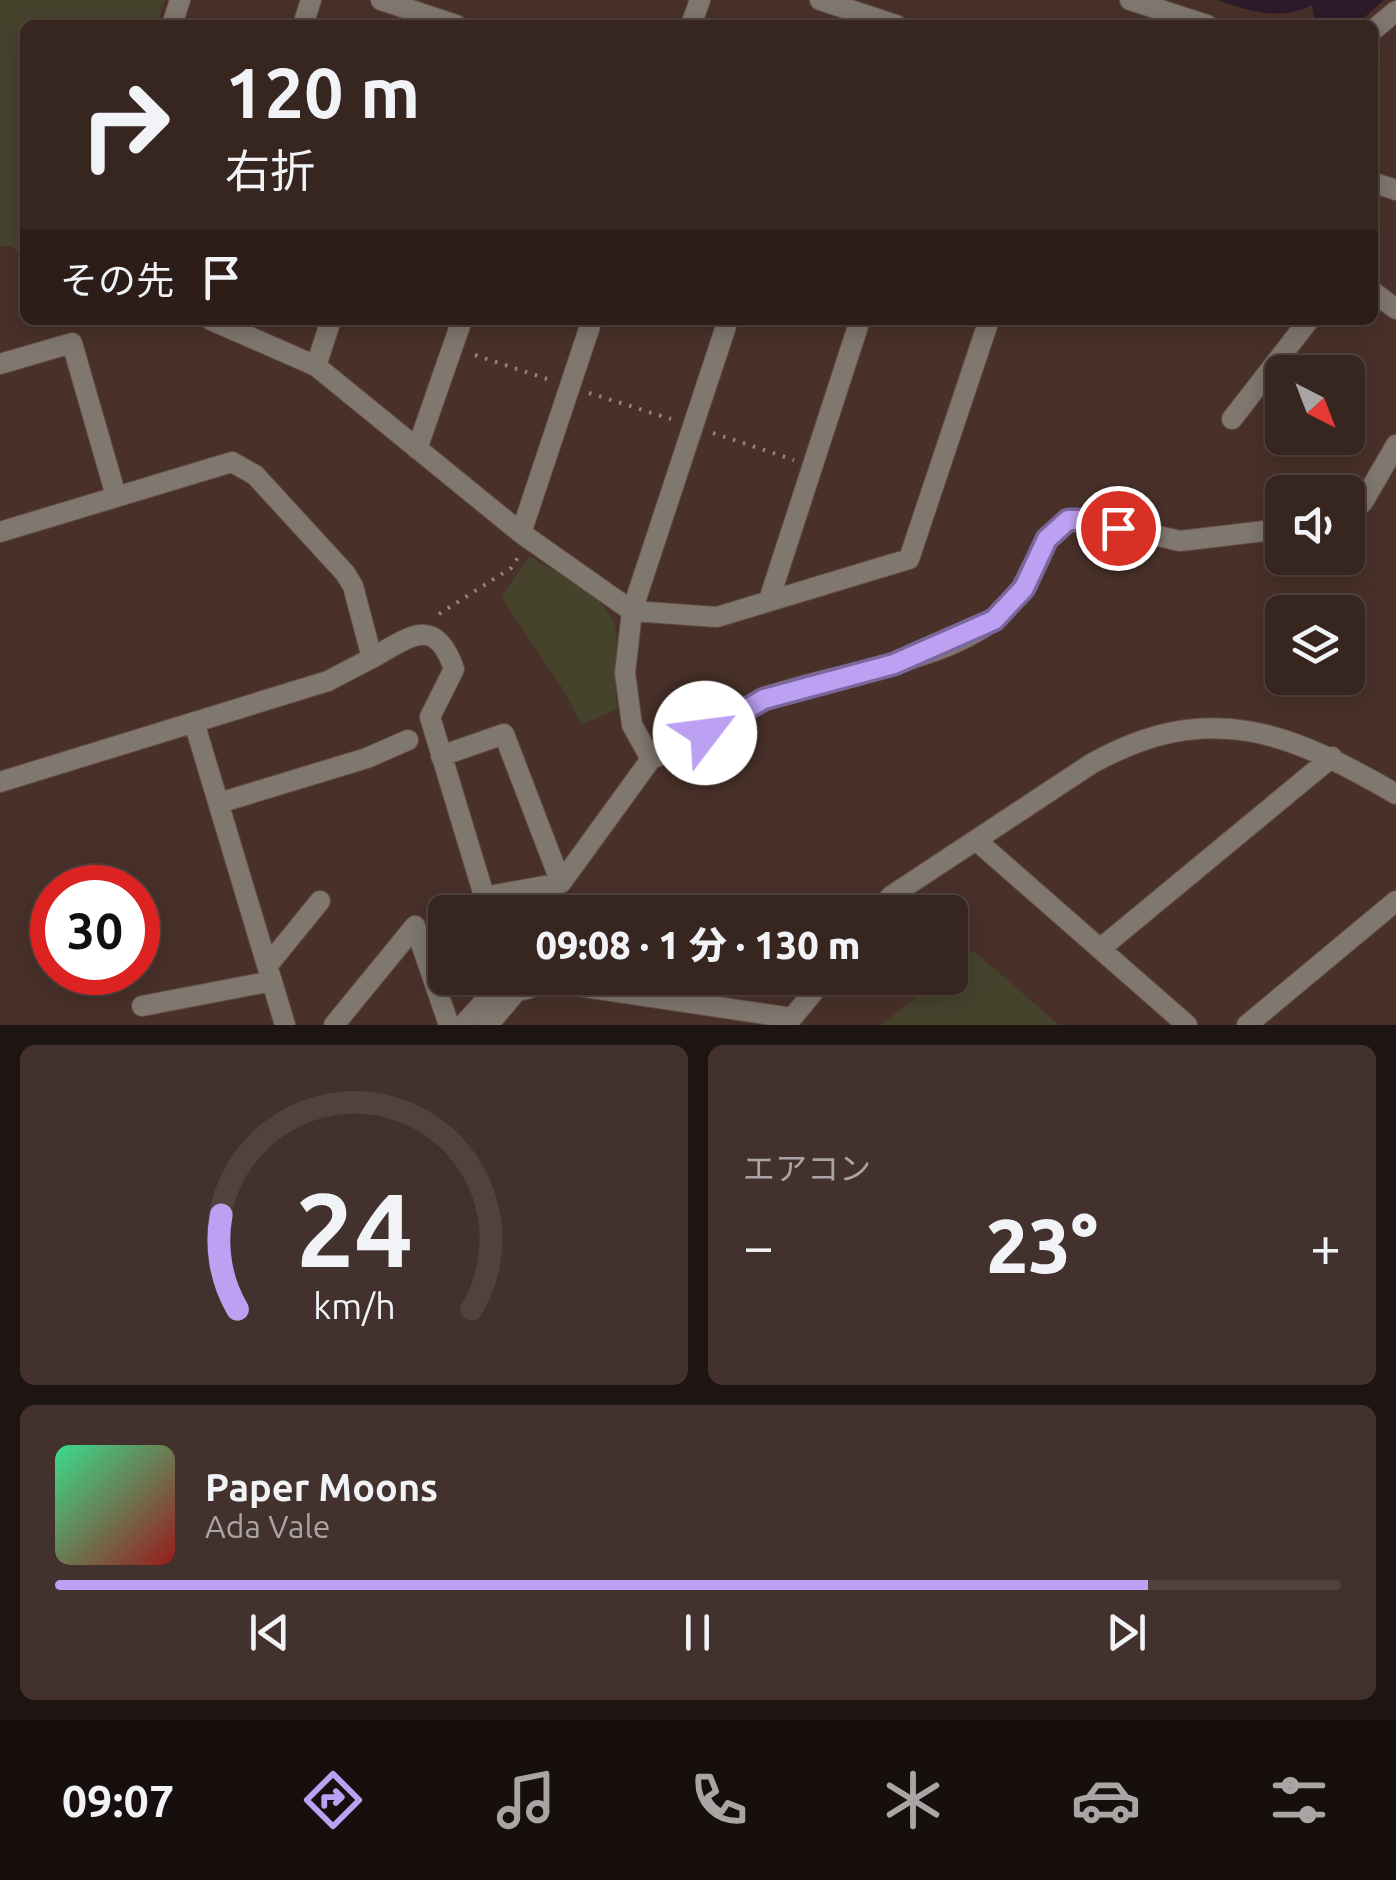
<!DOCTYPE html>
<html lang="ja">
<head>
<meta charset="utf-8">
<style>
  body { margin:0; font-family:Ubuntu,"Noto Sans JP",sans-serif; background:#42312d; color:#f1f3f6; height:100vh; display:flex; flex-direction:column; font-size:38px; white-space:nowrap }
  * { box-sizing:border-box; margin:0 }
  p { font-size:32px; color:#aaa5a5 }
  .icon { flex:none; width:55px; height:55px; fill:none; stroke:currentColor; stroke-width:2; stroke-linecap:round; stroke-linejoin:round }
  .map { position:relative; height:1025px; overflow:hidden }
  .drawer { display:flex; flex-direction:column; gap:20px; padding:20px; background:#1e1412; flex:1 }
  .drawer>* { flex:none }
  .guide { position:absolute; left:20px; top:20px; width:1358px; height:305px; border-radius:15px; box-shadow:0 5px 25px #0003,0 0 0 2px #51423e; background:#372520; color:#f1f3f6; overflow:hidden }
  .needle { width:65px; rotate:138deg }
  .buttons { position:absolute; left:1265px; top:355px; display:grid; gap:20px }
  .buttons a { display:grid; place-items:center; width:100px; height:100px; border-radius:15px; background:#372520; box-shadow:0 5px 25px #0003,0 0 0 2px #51423e; font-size:50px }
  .speed { position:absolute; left:30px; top:865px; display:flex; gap:20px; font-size:50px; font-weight:700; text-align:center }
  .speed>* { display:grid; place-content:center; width:130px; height:130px; border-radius:50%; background:#372520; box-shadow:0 5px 25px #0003,0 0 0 2px #51423e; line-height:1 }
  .speed .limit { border:15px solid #d22; background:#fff; color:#111 }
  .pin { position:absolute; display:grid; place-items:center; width:85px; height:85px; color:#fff; margin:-42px; border:5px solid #fff; border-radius:50%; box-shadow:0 2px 10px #0007 }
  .me { position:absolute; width:110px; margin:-55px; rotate:60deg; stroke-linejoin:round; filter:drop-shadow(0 0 8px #0008) }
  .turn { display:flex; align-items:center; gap:35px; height:210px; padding:0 40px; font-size:45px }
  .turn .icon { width:130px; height:130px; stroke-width:2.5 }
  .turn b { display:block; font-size:70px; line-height:85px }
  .then { display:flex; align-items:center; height:95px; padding:0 40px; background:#0003; gap:20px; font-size:38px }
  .big { font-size:75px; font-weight:800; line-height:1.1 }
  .drawer .tile { flex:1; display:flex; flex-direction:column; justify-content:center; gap:15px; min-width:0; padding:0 35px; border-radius:15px; background:#42312d }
  .drawer .dial { align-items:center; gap:0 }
  .dial svg { height:260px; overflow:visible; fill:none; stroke:#51423e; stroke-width:7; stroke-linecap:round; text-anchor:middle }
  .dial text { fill:#f1f3f6; stroke:none }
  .song { display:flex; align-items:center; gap:30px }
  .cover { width:120px; height:120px; border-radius:15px; background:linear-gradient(135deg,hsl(150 70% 55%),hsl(0 70% 35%)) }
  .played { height:10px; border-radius:5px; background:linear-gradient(90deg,#bca0f2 85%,#51423e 85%) }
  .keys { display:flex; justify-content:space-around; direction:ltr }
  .heat { display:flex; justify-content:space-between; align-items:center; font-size:55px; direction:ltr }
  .drawer .tiles { flex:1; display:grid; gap:20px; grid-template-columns:1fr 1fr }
  .tile:last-child { grid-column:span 2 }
  .trip { position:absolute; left:428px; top:895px; width:540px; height:100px; border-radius:15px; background:#372520; box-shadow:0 5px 25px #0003,0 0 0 2px #51423e; font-weight:800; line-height:100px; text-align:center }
  .menu { display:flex; height:160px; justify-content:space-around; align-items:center; background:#160f0d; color:#aaa5a5 }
  .menu .icon { width:70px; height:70px }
  .menu .current { color:#bca0f2 }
  .menu b { font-size:45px; color:#f1f3f6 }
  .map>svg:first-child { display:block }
  .green { fill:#46432d }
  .water { fill:#2d1a2a }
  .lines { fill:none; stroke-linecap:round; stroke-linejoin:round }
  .minor-casing { stroke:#644d47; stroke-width:22 }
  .tertiary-casing { stroke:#644d47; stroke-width:22 }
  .path { stroke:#97837e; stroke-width:4; stroke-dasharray:2.5 8; stroke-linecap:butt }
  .minor { stroke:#80776e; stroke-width:20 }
  .tertiary { stroke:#80776e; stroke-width:20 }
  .route-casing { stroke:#7a689d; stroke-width:25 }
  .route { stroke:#bca0f2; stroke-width:18 }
</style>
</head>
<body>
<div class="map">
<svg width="1396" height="1025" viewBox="0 0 1396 1025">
  <rect width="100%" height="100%" fill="#49312a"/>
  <path class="green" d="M 0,0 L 165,0 L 157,25 L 25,25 L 25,257 L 10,246 L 0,246 Z
    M 530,556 C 555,573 613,598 616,631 C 618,656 614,682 617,709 L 581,725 L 567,695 L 501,597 Z
    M 973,950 L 1059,1025 L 881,1025 L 940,978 L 950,978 L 950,969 Z"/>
  <path class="water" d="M 1217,0 L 1384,0 L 1356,25 L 1337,25 L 1335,20 L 1315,24 L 1312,5 C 1279,21 1251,12 1217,0 Z"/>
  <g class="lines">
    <defs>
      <path id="minor" d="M 381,0 L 456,25
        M 1130,0 L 1207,25
        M 172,25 L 180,0
        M 303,25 L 311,0
        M 691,25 L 700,0
        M 1372,31 L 1396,11
        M 1372,291 L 1396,309
        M 211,320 L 316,366 L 521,533 L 632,611 L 717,617 L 909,559 L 989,320
        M 728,320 L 632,611 L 625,673 L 632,725 L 651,759 C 692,744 726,714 766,698 C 837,670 934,667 997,618 C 1030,591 1033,544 1067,520 L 1089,520 L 1180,541 L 1282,529
        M 0,364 L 72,343 L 116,496
        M 316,366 L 331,320
        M 1232,419 L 1309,320
        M 417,449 L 462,320
        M 1348,515 L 1363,502 L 1396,445
        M 0,532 L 232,462 L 255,475 L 345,573 L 353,586 L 372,658 L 328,681 L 0,782
        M 521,533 L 592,320
        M 769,600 L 860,320
        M 372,658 C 410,637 435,614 454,669 L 430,717 L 489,912
        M 194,722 L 285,1025
        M 441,756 L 504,734 L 561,883
        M 219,803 L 367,758 L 408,740
        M 977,841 L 1187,1025
        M 484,897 L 561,883 L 651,759
        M 878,912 L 891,896 L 1091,764 C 1209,698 1289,732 1396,794
        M 1101,948 L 1332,757
        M 268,965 L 320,901
        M 142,1006 L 272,981
        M 334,1025 L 415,926 L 449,1025
        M 463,1025 L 493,992
        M 488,1025 L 516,992 L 551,982 L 792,1018 L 825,978
        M 1247,1025 L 1396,901"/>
      <path id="tertiary" d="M 820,0 L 896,25
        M 1372,182 L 1396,190"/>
    </defs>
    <use href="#minor" class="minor-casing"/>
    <use href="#tertiary" class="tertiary-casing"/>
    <path class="path" d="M 475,355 L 547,379
      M 589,393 L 671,419
      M 713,433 L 794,460
      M 439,614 L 511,568 L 519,556"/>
    <use href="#minor" class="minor"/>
    <use href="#tertiary" class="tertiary"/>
  </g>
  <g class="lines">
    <defs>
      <path id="route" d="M 705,733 L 764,699 L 894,664 L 994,620 L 1024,588 L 1047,539 L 1068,520 L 1090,520 L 1118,528"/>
    </defs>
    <use href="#route" class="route-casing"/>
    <use href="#route" class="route"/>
  </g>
</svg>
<div class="buttons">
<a><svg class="needle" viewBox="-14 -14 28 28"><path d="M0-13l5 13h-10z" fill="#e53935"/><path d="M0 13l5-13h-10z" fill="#aaa5a5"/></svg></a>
<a><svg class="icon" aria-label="sound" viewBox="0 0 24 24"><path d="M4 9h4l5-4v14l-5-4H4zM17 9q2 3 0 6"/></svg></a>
<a><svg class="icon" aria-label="layers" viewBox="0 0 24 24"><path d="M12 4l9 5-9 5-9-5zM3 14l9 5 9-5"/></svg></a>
</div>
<div class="speed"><div class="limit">30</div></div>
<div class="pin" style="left:1118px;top:528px;background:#d93025"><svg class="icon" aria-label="arrive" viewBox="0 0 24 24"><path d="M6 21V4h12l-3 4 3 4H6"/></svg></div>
<svg class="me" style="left:705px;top:733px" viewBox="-20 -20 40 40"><circle r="19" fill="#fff"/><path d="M0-13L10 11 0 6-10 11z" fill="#bca0f2"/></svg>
<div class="trip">09:08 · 1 分 · 130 m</div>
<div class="guide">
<div class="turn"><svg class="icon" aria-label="right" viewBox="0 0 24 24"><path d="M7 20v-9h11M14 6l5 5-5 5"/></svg><div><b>120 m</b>右折</div></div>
<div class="then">その先<svg class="icon" aria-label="arrive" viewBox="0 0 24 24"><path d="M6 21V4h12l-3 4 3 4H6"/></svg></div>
</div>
</div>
<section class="drawer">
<div class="tiles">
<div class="tile dial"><svg viewBox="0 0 100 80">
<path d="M14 69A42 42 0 1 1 86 69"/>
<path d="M14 69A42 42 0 0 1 9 40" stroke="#bca0f2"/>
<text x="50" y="56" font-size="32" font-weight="700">24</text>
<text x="50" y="72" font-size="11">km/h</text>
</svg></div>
<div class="tile"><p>エアコン</p>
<div class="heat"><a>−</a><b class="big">23°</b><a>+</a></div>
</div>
<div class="tile">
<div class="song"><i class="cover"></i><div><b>Paper Moons</b><p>Ada Vale</p></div></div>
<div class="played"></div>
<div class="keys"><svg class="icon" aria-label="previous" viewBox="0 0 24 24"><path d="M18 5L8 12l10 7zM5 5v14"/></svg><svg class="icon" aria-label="pause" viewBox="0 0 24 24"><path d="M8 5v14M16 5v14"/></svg><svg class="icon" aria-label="next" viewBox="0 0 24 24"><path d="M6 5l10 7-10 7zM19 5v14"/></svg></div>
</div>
</div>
</section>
<nav class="menu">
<b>09:07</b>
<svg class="icon current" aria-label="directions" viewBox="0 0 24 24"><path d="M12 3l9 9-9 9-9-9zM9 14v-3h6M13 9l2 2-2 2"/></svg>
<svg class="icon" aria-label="music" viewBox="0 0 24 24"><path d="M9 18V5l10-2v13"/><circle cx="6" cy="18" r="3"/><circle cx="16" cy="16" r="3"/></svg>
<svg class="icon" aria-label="phone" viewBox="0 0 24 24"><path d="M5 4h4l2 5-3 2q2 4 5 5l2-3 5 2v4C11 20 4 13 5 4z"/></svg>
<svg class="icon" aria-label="climate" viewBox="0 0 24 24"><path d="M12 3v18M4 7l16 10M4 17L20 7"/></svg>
<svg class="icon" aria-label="car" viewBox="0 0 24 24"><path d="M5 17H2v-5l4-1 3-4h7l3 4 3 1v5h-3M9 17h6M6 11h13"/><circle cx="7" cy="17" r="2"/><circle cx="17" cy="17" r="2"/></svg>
<svg class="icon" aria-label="filters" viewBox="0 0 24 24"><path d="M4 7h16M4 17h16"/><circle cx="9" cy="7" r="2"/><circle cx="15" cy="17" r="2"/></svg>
</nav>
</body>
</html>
